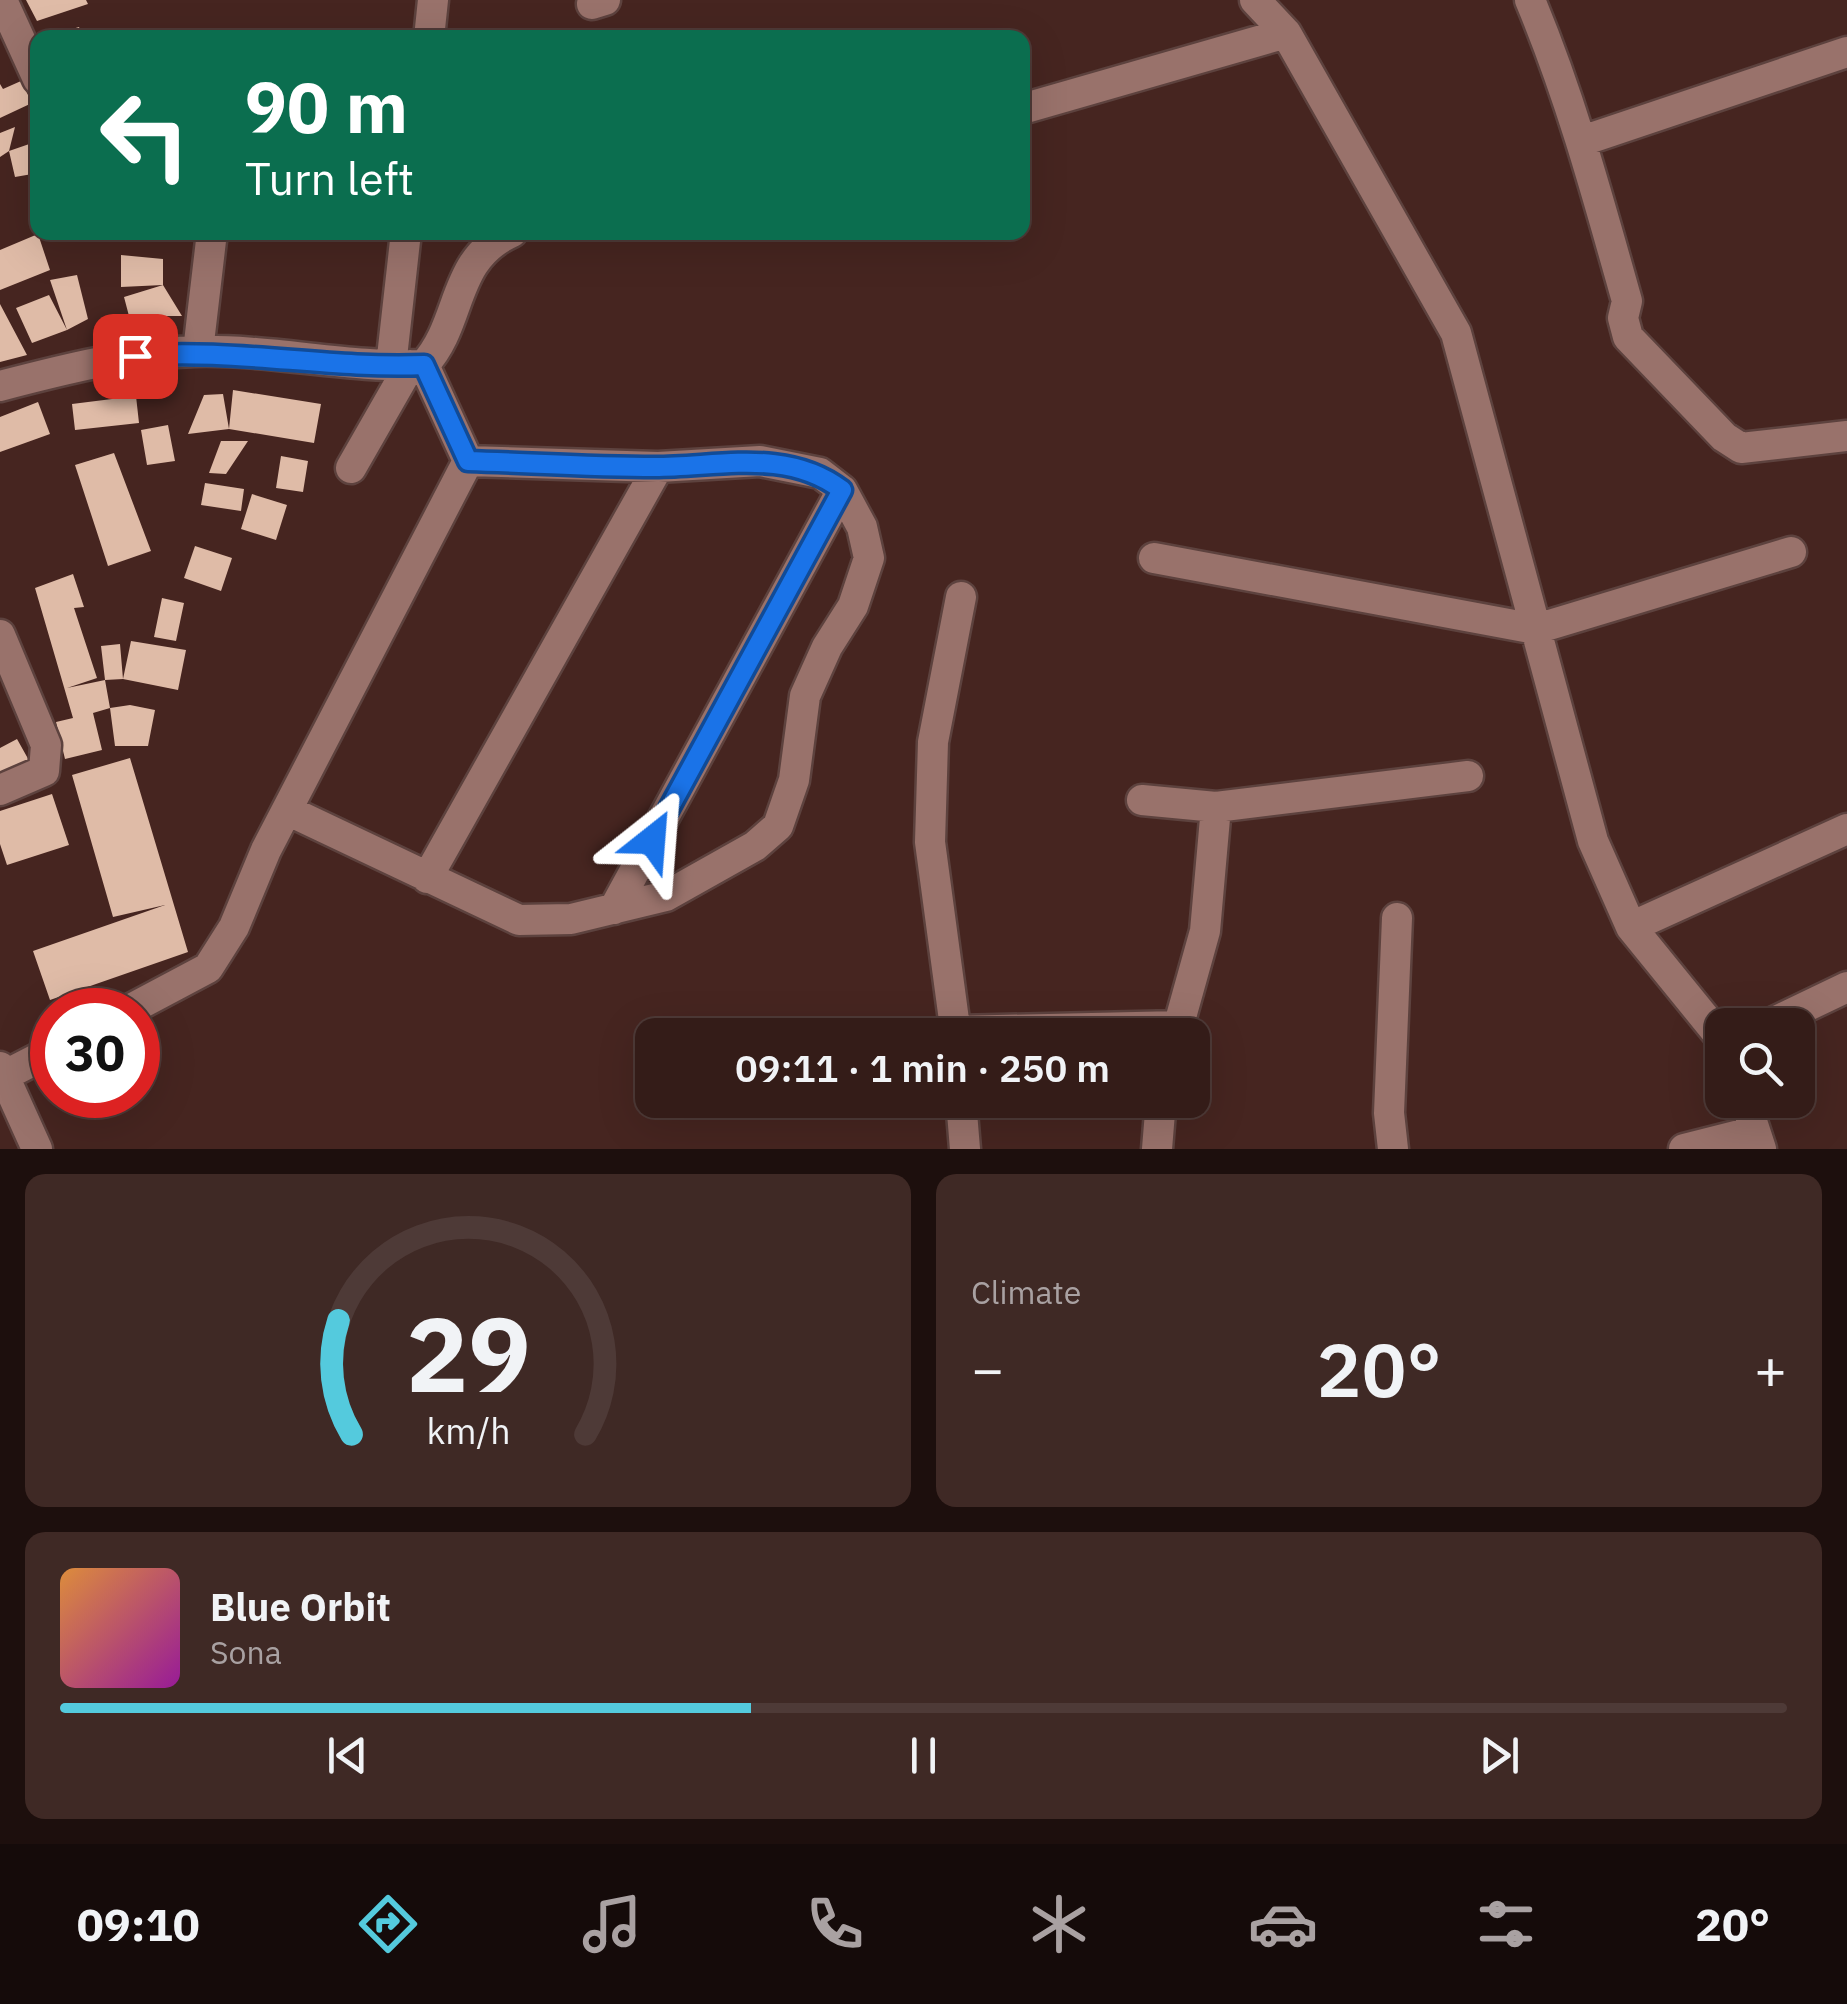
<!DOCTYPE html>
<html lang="en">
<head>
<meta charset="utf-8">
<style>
  body { margin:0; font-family:"IBM Plex Sans",sans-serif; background:#3f2925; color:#f1f3f6; height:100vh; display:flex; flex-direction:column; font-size:38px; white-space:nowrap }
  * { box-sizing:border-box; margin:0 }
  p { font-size:32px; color:#a9a1a2 }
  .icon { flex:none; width:55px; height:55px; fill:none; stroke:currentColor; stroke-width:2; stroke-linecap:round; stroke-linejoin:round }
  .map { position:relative; height:1149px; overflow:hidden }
  .drawer { display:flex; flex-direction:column; gap:25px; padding:25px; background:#1d0f0d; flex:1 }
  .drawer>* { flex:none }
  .hud { position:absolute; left:30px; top:30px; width:1000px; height:210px; border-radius:20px; box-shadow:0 10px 40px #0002,0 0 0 2px #4e3a37; background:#0b6e4f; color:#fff; overflow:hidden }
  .tools { position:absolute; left:1705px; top:1008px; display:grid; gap:20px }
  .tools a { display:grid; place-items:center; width:110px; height:110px; border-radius:20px; background:#341c18; box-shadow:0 10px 40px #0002,0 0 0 2px #4e3a37; font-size:50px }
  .speed { position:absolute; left:30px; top:988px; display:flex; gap:20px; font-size:50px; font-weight:700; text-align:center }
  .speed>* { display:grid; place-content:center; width:130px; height:130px; border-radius:50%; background:#341c18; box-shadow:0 10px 40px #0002,0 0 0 2px #4e3a37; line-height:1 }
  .speed .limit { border:15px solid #d22; background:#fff; color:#111 }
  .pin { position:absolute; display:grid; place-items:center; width:85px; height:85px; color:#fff; margin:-42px; border-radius:20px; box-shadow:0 5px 15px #0006 }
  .me { position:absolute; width:110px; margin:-55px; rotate:28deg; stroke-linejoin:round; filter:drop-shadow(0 0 8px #0008) }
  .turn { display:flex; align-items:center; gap:35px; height:210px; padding:0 50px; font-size:45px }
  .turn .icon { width:130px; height:130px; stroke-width:2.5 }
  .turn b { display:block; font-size:70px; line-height:85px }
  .big { font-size:75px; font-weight:600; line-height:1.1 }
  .drawer .card { flex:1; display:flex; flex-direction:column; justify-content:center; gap:15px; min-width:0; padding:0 35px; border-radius:20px; background:#3f2925 }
  .drawer .dial { align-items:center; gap:0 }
  .dial svg { height:260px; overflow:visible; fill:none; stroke:#4e3a37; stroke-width:7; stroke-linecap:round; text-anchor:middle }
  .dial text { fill:#f1f3f6; stroke:none }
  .song { display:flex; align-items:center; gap:30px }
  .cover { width:120px; height:120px; border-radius:15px; background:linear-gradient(135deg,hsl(30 70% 55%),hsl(300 70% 35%)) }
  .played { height:10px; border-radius:5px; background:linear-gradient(90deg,#54cadd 40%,#4e3a37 40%) }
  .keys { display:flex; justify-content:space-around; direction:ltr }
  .heat { display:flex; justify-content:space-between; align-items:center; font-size:55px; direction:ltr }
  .drawer .tiles { flex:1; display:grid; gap:25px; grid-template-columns:1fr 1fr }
  .card:last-child { grid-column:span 2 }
  .trip { position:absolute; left:635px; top:1018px; width:575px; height:100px; border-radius:20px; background:#341c18; box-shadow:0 10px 40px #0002,0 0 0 2px #4e3a37; font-weight:600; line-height:100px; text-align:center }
  .tabs { display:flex; height:160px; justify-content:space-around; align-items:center; background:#150b0a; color:#a9a1a2 }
  .tabs .icon { width:70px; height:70px }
  .tabs .selected { color:#54cadd }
  .tabs b { font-size:45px; color:#f1f3f6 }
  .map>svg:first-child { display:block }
  .building { fill:#dfbba7 }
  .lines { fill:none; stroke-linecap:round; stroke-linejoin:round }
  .street-casing { stroke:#5d423e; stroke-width:35 }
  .street { stroke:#99726b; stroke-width:30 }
  .route-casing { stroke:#114b97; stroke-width:25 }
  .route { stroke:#1a73e8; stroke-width:18 }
</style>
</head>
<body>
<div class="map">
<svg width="1847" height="1149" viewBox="0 0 1847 1149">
  <rect width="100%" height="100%" fill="#462520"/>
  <path class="building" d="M 26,0 L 86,0 L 88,4 L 37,21 Z
    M 79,27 L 83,38 L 46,38 L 46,37 Z
    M 21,81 L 32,103 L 0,118 L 0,84 L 3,89 Z
    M 15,127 L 9,151 L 38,141 L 38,173 L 15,177 L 9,151 L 0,157 L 0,133 Z
    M 38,234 L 50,270 L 0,290 L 0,250 Z
    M 121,255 L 163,259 L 163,285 L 121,287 Z
    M 77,275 L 88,319 L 67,330 L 32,343 L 16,308 L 49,295 L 67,330 L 50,280 Z
    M 163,285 L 182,316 L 163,316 L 163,337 L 99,347 L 104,325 L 163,316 L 129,316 L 124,297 Z
    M 0,304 L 27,355 L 0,362 Z
    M 233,390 L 321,404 L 314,443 L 229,429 L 188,434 L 204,395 L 223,394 L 229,429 Z
    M 136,396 L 139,423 L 75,430 L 72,404 Z
    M 38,402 L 50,434 L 0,452 L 0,417 Z
    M 168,425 L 175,461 L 147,465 L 141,430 Z
    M 221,441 L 248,441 L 226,474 L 209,473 Z
    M 114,453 L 151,551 L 108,566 L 75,465 Z
    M 281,456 L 308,461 L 303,492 L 276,488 Z
    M 205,483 L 244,489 L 241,511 L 201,505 Z
    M 252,494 L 287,505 L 276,540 L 241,529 Z
    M 195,546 L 232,558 L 221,591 L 184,578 Z
    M 73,574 L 84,607 L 74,608 L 97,678 L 67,688 L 105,680 L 101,646 L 120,644 L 123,679 L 105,680 L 110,708 L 93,713 L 102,750 L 65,759 L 56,722 L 73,718 L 35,588 Z
    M 162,598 L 184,603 L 176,641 L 154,637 Z
    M 131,641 L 186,650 L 178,690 L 123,679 Z
    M 130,705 L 155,710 L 148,746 L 115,746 L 110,708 Z
    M 17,739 L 31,764 L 0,781 L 0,748 Z
    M 130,758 L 188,952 L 50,1000 L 33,951 L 165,905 L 113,917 L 72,775 Z
    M 52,794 L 69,845 L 7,865 L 0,844 L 0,811 Z"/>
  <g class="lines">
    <defs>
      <path id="street" d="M 2,0 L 38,79
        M 1255,0 L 1286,33 L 1456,333 L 1593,841 L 1631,927 L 1722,1039
        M 1530,0 C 1571,98 1598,198 1627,301 L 1623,318 L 1628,337 L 1724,437 L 1741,448 L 1847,436
        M 592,4 L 605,0
        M 429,38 L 433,0
        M 1022,109 L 1286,33
        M 1582,141 L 1847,52
        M 198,351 L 212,232
        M 391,366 L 406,232
        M 0,386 C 65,369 128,353 195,351 C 271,349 348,368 424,365 C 464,321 450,260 512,232
        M 351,468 L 410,365
        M 1154,558 L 1536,629 L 1791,552
        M 0,635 L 46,745 L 44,771 L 0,790
        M 1142,800 L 1216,807 L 1205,931 L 1176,1035
        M 1216,807 L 1468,776
        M 289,811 L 519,920 L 571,919 L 666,896 L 755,846 L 778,826 L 794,780 L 805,696 L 827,647 L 853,606 L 869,558 L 862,527 L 842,490 L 820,473 L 760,461 L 658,467 L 468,461
        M 427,878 L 658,467
        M 614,909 L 842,490
        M 1631,927 L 1847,829
        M 129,1010 L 208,968 L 234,927 L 266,850 L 468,461 L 424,365
        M 1768,1025 L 1847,987
        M 956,1031 L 1179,1026
        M 956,1035 L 930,842 L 933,742 L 961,597
        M 0,1067 L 37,1149
        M 0,1078 L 52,1051
        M 961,1100 L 965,1149
        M 1745,1100 L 1761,1149
        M 1157,1149 L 1161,1100
        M 1393,1149 L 1389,1113 L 1397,918
        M 1684,1149 L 1755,1131"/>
    </defs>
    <use href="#street" class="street-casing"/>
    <use href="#street" class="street"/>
  </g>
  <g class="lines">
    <defs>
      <path id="route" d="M 135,356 C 232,348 327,369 424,365 L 468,461 C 531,463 593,467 655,467 C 719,467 787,448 842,490 L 652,840"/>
    </defs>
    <use href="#route" class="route-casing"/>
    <use href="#route" class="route"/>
  </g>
</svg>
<div class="tools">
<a><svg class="icon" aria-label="search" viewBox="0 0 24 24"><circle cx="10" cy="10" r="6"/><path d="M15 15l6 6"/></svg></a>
</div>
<div class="speed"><div class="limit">30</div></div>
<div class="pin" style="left:135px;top:356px;background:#d93025"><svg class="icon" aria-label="arrive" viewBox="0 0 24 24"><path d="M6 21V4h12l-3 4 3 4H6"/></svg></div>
<svg class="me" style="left:652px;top:840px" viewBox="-20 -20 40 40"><path d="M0-17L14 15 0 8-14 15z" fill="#1a73e8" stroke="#fff" stroke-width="4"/></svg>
<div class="trip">09:11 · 1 min · 250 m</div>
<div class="hud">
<div class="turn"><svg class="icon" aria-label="left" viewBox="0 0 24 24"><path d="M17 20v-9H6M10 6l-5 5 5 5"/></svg><div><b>90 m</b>Turn left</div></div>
</div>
</div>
<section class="drawer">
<div class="tiles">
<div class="card dial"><svg viewBox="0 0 100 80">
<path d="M14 69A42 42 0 1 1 86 69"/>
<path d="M14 69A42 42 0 0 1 10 34" stroke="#54cadd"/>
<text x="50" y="56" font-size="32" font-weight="700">29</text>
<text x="50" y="72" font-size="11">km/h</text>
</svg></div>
<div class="card"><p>Climate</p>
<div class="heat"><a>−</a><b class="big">20°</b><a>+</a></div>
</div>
<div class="card">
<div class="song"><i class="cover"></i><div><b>Blue Orbit</b><p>Sona</p></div></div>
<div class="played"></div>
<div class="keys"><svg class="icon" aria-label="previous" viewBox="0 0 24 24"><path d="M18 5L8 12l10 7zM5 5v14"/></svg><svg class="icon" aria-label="pause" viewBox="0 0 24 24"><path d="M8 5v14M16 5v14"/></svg><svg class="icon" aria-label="next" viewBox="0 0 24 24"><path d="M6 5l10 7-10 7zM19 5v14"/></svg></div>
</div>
</div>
</section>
<nav class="tabs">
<b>09:10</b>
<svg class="icon selected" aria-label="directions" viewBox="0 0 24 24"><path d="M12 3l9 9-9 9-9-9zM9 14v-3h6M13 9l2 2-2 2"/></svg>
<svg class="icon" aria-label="music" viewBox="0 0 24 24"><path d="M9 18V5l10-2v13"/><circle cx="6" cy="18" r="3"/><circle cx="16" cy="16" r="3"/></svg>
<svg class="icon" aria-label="phone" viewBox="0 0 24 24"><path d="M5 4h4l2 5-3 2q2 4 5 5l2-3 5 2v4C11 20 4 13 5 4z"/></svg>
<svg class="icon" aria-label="climate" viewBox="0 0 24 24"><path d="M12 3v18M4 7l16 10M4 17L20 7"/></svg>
<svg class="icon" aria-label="car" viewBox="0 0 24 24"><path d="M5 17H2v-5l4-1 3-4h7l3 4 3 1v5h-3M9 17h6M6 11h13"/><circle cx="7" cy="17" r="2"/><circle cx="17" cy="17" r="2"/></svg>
<svg class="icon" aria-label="filters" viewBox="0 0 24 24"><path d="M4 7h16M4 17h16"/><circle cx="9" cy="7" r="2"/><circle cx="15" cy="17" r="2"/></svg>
<b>20°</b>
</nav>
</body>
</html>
